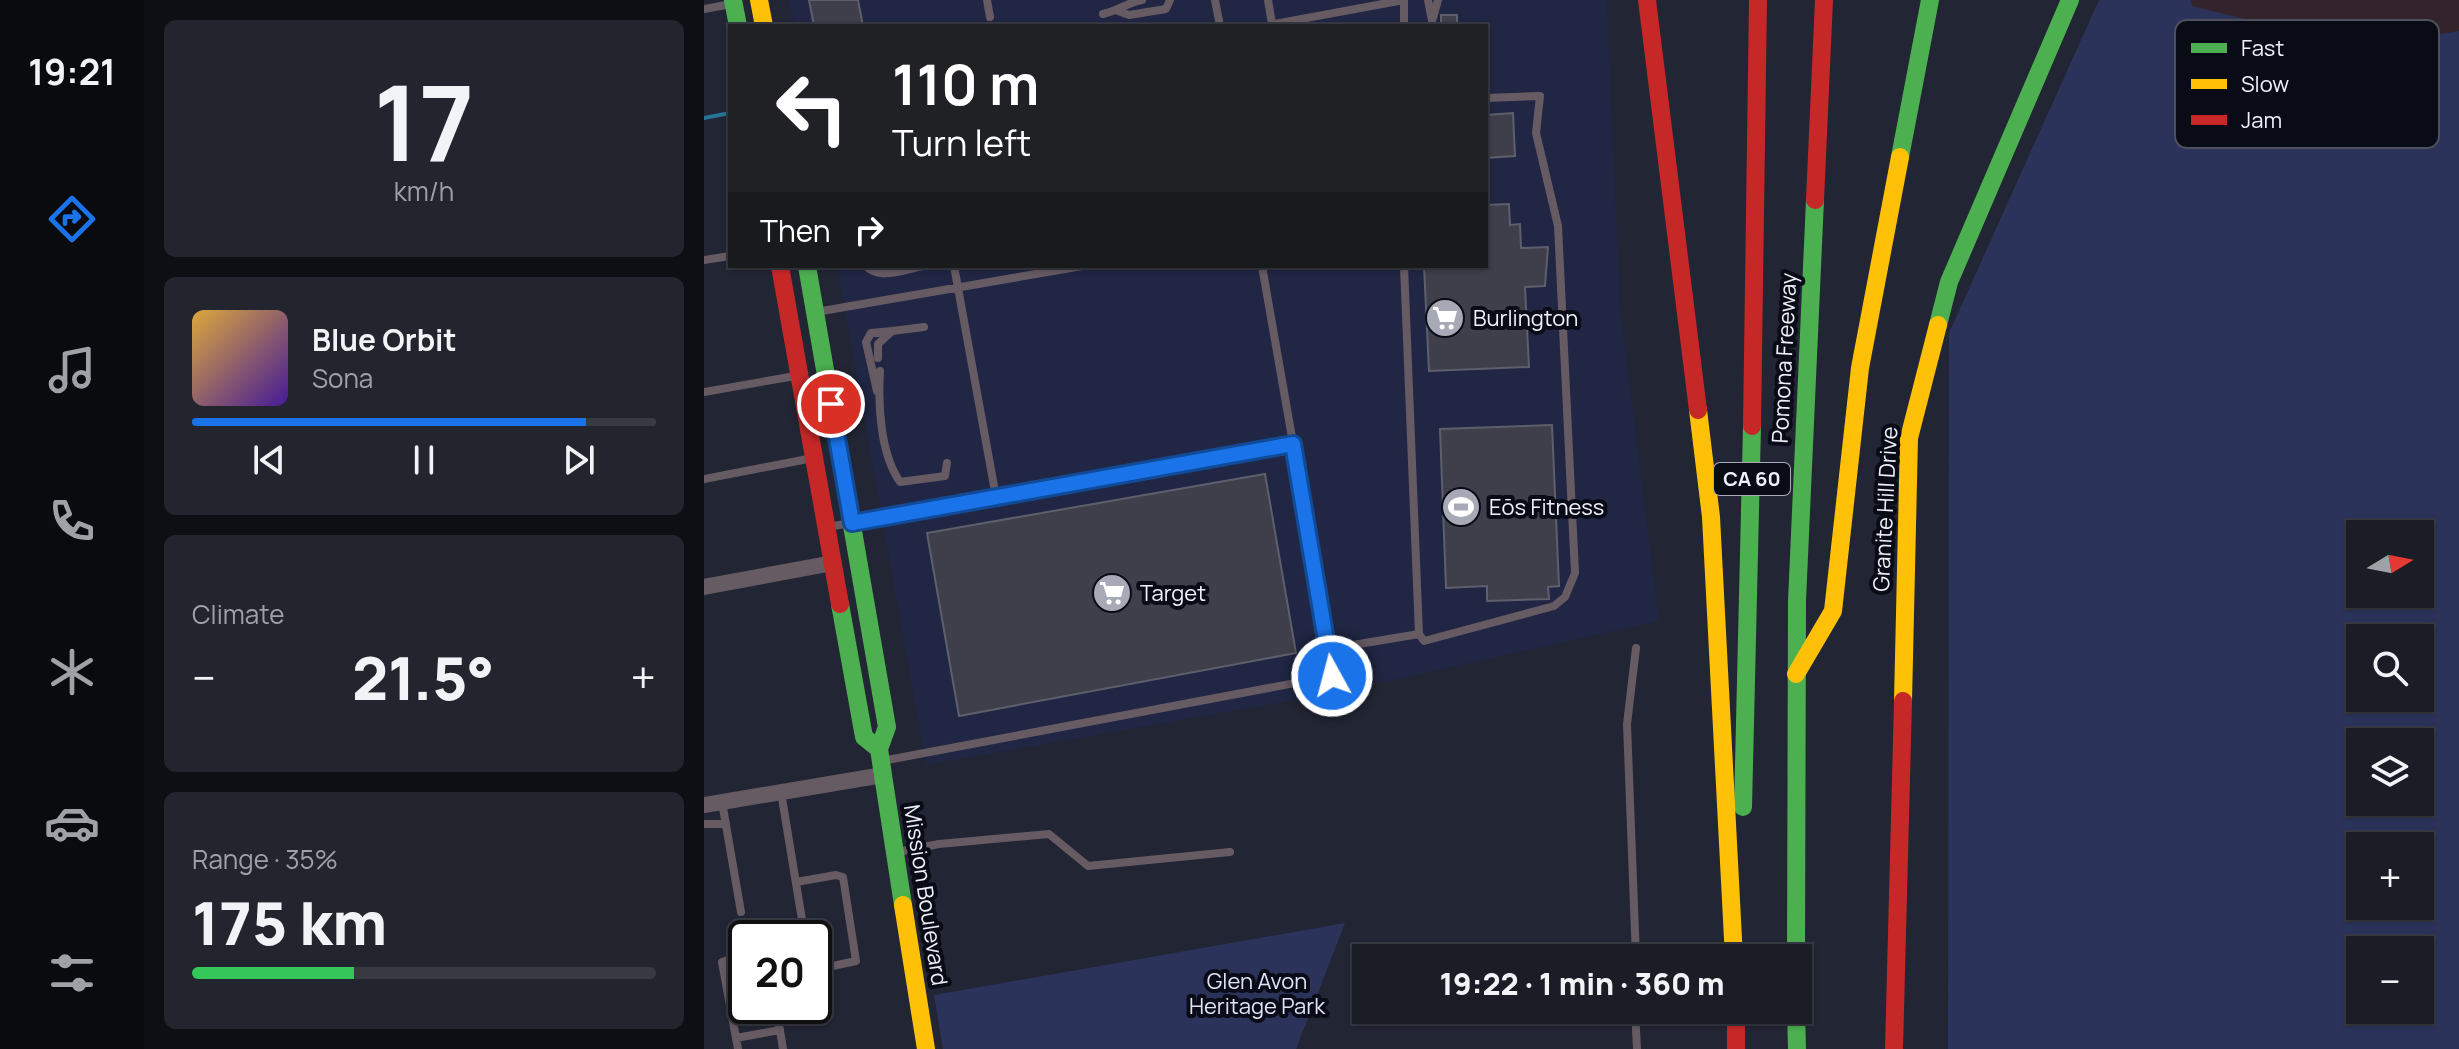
<!DOCTYPE html>
<html lang="en">
<head>
<meta charset="utf-8">
<style>
  body { margin:0; font-family:Manrope,sans-serif; background:#23252e; color:#f1f3f6; height:100vh; display:flex; flex-direction:column; font-size:30px; white-space:nowrap }
  * { box-sizing:border-box; margin:0 }
  p { font-size:26px; color:#9fa1a7 }
  .icon { flex:none; width:44px; height:44px; fill:none; stroke:currentColor; stroke-width:2; stroke-linecap:round; stroke-linejoin:round }
  .map { position:relative; flex:1; overflow:hidden }
  .drawer { display:flex; flex-direction:column; gap:20px; padding:20px; background:#0e0f15; width:560px }
  .drawer>* { flex:none }
  .hud { position:absolute; left:24px; top:24px; width:760px; height:244px; border-radius:0px; box-shadow:0 2px 6px #0004,0 0 0 2px #383a43; background:#202124; color:#fff; overflow:hidden }
  .needle { width:52px; rotate:80deg }
  .tools { position:absolute; left:1642px; top:520px; display:grid; gap:16px }
  .tools a { display:grid; place-items:center; width:88px; height:88px; border-radius:0px; background:#1a1c26; box-shadow:0 2px 6px #0004,0 0 0 2px #383a43; font-size:40px }
  .speed { position:absolute; left:24px; top:920px; display:flex; gap:16px; font-size:40px; font-weight:700; text-align:center }
  .speed>* { display:grid; place-content:center; width:104px; height:104px; border-radius:50%; background:#1a1c26; box-shadow:0 2px 6px #0004,0 0 0 2px #383a43; line-height:1 }
  .speed .limit { border:4px solid #111; border-radius:12px; background:#fff; color:#111 }
  .pin { position:absolute; display:grid; place-items:center; width:68px; height:68px; color:#fff; margin:-34px; border:4px solid #fff; border-radius:50%; box-shadow:0 2px 8px #0007 }
  .me { position:absolute; width:88px; margin:-44px; rotate:353deg; stroke-linejoin:round; filter:drop-shadow(0 0 6px #0008) }
  .turn { display:flex; align-items:center; gap:28px; height:168px; padding:0 32px; font-size:36px }
  .turn .icon { width:104px; height:104px; stroke-width:2.5 }
  .turn b { display:block; font-size:56px; line-height:68px }
  .then { display:flex; align-items:center; height:76px; padding:0 32px; background:#0003; gap:16px; font-size:30px }
  .big { font-size:60px; font-weight:800; line-height:1.1 }
  .drawer .card { flex:1; display:flex; flex-direction:column; justify-content:center; gap:12px; min-width:0; padding:0 28px; border-radius:12px; background:#23252e }
  .drawer .dial { align-items:center; gap:0 }
  .dial b { font-size:104px; line-height:1 }
  .song { display:flex; align-items:center; gap:24px }
  .cover { width:96px; height:96px; border-radius:12px; background:linear-gradient(135deg,hsl(40 70% 55%),hsl(260 70% 35%)) }
  .played { height:8px; border-radius:4px; background:linear-gradient(90deg,#1a73e8 85%,#383a43 85%) }
  .keys { display:flex; justify-content:space-around; direction:ltr }
  .heat { display:flex; justify-content:space-between; align-items:center; font-size:44px; direction:ltr }
  .charge { height:12px; border-radius:6px; background:linear-gradient(90deg,#34c759 35%,#383a43 0) }
  .trip { position:absolute; left:648px; top:944px; width:460px; height:80px; border-radius:0px; background:#1a1c26; box-shadow:0 2px 6px #0004,0 0 0 2px #383a43; font-weight:800; line-height:80px; text-align:center }
  main { display:flex; flex:1; min-height:0 }
  .tabs { display:flex; flex-direction:column; width:144px; justify-content:space-around; align-items:center; background:#0a0b0f; color:#9fa1a7 }
  .tabs .icon { width:56px; height:56px }
  .tabs .current { color:#1a73e8 }
  .tabs b { font-size:36px; color:#f1f3f6 }
  .map>svg:first-child { display:block }
  .built { fill:#202643 }
  .industrial { fill:#33242b }
  .green { fill:#2b335b; fill-rule:evenodd }
  .lines { fill:none; stroke-linecap:round; stroke-linejoin:round }
  .stream { stroke:#267496; stroke-width:4 }
  .building { fill:#3e3f4b; stroke:#5e5f6c; stroke-width:2 }
  .lane { stroke:#665a63; stroke-width:8 }
  .street { stroke:#665a63; stroke-width:16 }
  .fast { stroke:#4caf50; stroke-width:18 }
  .slow { stroke:#ffc107; stroke-width:18 }
  .jam { stroke:#c62828; stroke-width:18 }
  .route-casing { stroke:#114b97; stroke-width:20 }
  .route { stroke:#1a73e8; stroke-width:14 }
  .labels { text-anchor:middle; stroke-width:8; stroke-linejoin:round; paint-order:stroke }
  .shield { fill:#090b16; stroke:#a9acb7; stroke-width:2 }
  .shield-label { font-size:20px; font-weight:bold; fill:#eef1fc }
  .poi-label { font-size:22px; fill:#eef1fc; stroke:#090b16; text-anchor:start }
  .street-label { font-size:22px; fill:#eef1fc; stroke:#090b16 }
  .park-label { font-size:22px; fill:#dee3f5; stroke:#090b16 }
  .key { fill:#090b16; stroke:#4e505b; stroke-width:2 }
  .key-label { font-size:22px; fill:#eef1fc }
</style>
</head>
<body>
<main>
<nav class="tabs">
<b>19:21</b>
<svg class="icon current" aria-label="directions" viewBox="0 0 24 24"><path d="M12 3l9 9-9 9-9-9zM9 14v-3h6M13 9l2 2-2 2"/></svg>
<svg class="icon" aria-label="music" viewBox="0 0 24 24"><path d="M9 18V5l10-2v13"/><circle cx="6" cy="18" r="3"/><circle cx="16" cy="16" r="3"/></svg>
<svg class="icon" aria-label="phone" viewBox="0 0 24 24"><path d="M5 4h4l2 5-3 2q2 4 5 5l2-3 5 2v4C11 20 4 13 5 4z"/></svg>
<svg class="icon" aria-label="climate" viewBox="0 0 24 24"><path d="M12 3v18M4 7l16 10M4 17L20 7"/></svg>
<svg class="icon" aria-label="car" viewBox="0 0 24 24"><path d="M5 17H2v-5l4-1 3-4h7l3 4 3 1v5h-3M9 17h6M6 11h13"/><circle cx="7" cy="17" r="2"/><circle cx="17" cy="17" r="2"/></svg>
<svg class="icon" aria-label="filters" viewBox="0 0 24 24"><path d="M4 7h16M4 17h16"/><circle cx="9" cy="7" r="2"/><circle cx="15" cy="17" r="2"/></svg>
</nav>
<section class="drawer">
<div class="card dial"><b>17</b><p>km/h</p></div>
<div class="card">
<div class="song"><i class="cover"></i><div><b>Blue Orbit</b><p>Sona</p></div></div>
<div class="played"></div>
<div class="keys"><svg class="icon" aria-label="previous" viewBox="0 0 24 24"><path d="M18 5L8 12l10 7zM5 5v14"/></svg><svg class="icon" aria-label="pause" viewBox="0 0 24 24"><path d="M8 5v14M16 5v14"/></svg><svg class="icon" aria-label="next" viewBox="0 0 24 24"><path d="M6 5l10 7-10 7zM19 5v14"/></svg></div>
</div>
<div class="card"><p>Climate</p>
<div class="heat"><a>−</a><b class="big">21.5°</b><a>+</a></div>
</div>
<div class="card"><p>Range · 35%</p><b class="big">175 km</b><div class="charge"></div></div>
</section>
<div class="map">
<svg width="1755" height="1049" viewBox="0 0 1755 1049">
  <rect width="100%" height="100%" fill="#222533"/>
  <path class="built" d="M 85,0 L 903,0 L 916,305 L 955,621 L 631,693 L 222,765 L 133,266 L 782,266 L 782,26 L 90,26 Z"/>
  <path class="industrial" d="M 1487,0 L 1755,0 L 1755,31 L 1601,56 L 1487,6 Z"/>
  <path class="green" d="M 1395,0 L 1487,0 L 1488,6 L 1598,33 L 1602,56 L 1755,31 L 1755,1049 L 1244,1049 L 1245,333 ZM 1656,534 L 1716,534 L 1716,594 L 1656,594 ZM 1656,638 L 1716,638 L 1716,698 L 1656,698 ZM 1656,742 L 1716,742 L 1716,802 L 1656,802 ZM 1656,846 L 1716,846 L 1716,906 L 1656,906 ZM 1656,950 L 1716,950 L 1716,1010 L 1656,1010 Z
    M 641,923 L 592,1049 L 239,1049 L 230,995 Z"/>
  <g class="lines">
    <path class="stream" d="M 0,118 L 26,113"/>
  </g>
  <path class="building" d="M 105,0 L 154,0 L 159,26 L 110,26 Z
    M 737,15 L 753,15 L 753,26 L 737,26 Z
    M 809,113 L 811,156 L 782,158 L 782,115 Z
    M 805,204 L 806,225 L 816,224 L 817,248 L 844,247 L 841,286 L 821,287 L 825,367 L 725,371 L 720,266 L 782,266 L 782,205 Z
    M 848,425 L 855,586 L 844,587 L 845,599 L 783,601 L 783,586 L 742,588 L 736,429 Z
    M 561,474 L 592,653 L 255,716 L 223,533 Z"/>
  <g class="lines">
    <path class="lane" d="M 283,0 L 286,17
      M 511,0 L 516,26
      M 564,0 L 568,24
      M 724,0 L 729,26
      M 0,9 L 27,4
      M 414,11 L 425,15 L 462,9 L 466,0
      M 399,14 C 414,11 422,3 438,0
      M 729,18 L 734,0
      M 559,26 L 700,0
      M 700,26 L 700,0
      M 0,260 L 26,256
      M 162,266 C 175,281 201,269 219,266
      M 250,266 L 292,497
      M 558,266 L 625,649 L 715,634
      M 700,266 L 715,634 L 720,641 L 850,606 L 861,597 L 871,573 L 854,226 L 832,133 L 836,96 L 782,98
      M 112,312 L 378,266
      M 174,358 L 174,344 L 188,331 L 220,327
      M 176,371 C 174,405 176,453 196,482 L 241,476 L 243,463
      M 173,391 L 162,342 L 167,333 L 188,331
      M 0,392 L 91,376
      M 0,479 L 109,458
      M 124,527 L 589,444
      M 932,648 L 923,724 L 932,958
      M 178,761 L 628,676 L 625,649
      M 77,792 L 101,938
      M 18,802 L 37,912
      M 0,824 L 21,824
      M 194,852 L 235,844 L 345,834 L 384,866 L 526,852
      M 92,882 L 132,875 L 139,877 L 152,961 L 110,970
      M 72,1006 L 79,1049
      M 931,1010 L 933,1049
      M 32,1038 L 76,1030
      M 34,1049 L 18,962 L 42,954"/>
    <path class="street" d="M 0,587 L 129,563
      M 0,805 L 179,775"/>
    <path class="fast" d="M 29,0 L 34,26
      M 1196,157 L 1226,0
      M 103,266 L 183,727 L 175,749 L 199,905
      M 1234,325 L 1245,282 L 1366,0
      M 136,604 L 160,737 L 175,749
      M 1039,807 L 1048,426
      M 1092,958 L 1093,601 L 1111,200
      M 1092,1010 L 1093,1049"/>
    <path class="slow" d="M 55,0 L 60,26
      M 994,410 L 1007,517 L 1030,958
      M 1092,674 L 1129,611 L 1156,368 L 1196,157
      M 1199,701 L 1205,438 L 1234,325
      M 199,905 L 222,1049"/>
    <path class="jam" d="M 943,0 L 994,410
      M 1111,200 L 1120,0
      M 76,266 L 136,604
      M 1048,426 L 1054,0
      M 1032,1010 L 1032,1049
      M 1190,1049 L 1199,701"/>
  </g>
  <g class="lines">
    <defs>
      <path id="route" d="M 127,404 L 148,523 L 589,444 L 628,676"/>
    </defs>
    <use href="#route" class="route-casing"/>
    <use href="#route" class="route"/>
  </g>
  <defs>
    <symbol id="supermarket-disc" viewBox="-11 -11 22 22"><circle r="9.5" fill="#a7aab6" stroke="#090b16"/><path d="M-6-5.5h2.5l.6 2H6L4.5 2H-2.5L-4.4-4H-6ZM-1.5 3.2a1.3 1.3 0 1 0 .1 0ZM3 3.2a1.3 1.3 0 1 0 .1 0Z" fill="#fff"/></symbol>
    <symbol id="stadium-disc" viewBox="-11 -11 22 22"><circle r="9.5" fill="#a7aab6" stroke="#090b16"/><path d="M0-5a6.5 5 0 1 0 0 10a6.5 5 0 1 0 0-10ZM-3.5-1.8h7v3.6h-7Z" fill="#fff"/></symbol>
  </defs>
  <g fill-rule="evenodd">
    <use href="#supermarket-disc" x="719" y="296" width="44" height="44"/>
    <use href="#stadium-disc" x="735" y="485" width="44" height="44"/>
    <use href="#supermarket-disc" x="386" y="571" width="44" height="44"/>
  </g>
  <g class="labels">
    <rect class="shield" x="1010" y="463" width="76" height="32" rx="6"/>
    <g class="shield-label">
      <text x="1048" y="486">CA 60</text>
    </g>
    <g class="poi-label">
      <text x="769" y="326">Burlington</text>
      <text x="785" y="515">Eōs Fitness</text>
      <text x="436" y="601">Target</text>
    </g>
    <g class="street-label">
      <text transform="translate(1080 358) rotate(-87)" y="8">Pomona Freeway</text>
      <text transform="translate(1181 509) rotate(-87)" y="8">Granite Hill Drive</text>
      <text transform="translate(222 895) rotate(81)" y="8">Mission Boulevard</text>
    </g>
    <g class="park-label">
      <text x="553" y="989">Glen Avon<tspan x="553" dy="25">Heritage Park</tspan></text>
    </g>
  </g>
  <rect x="1471" y="20" width="264" height="128" rx="12" class="key"/>
  <rect x="1487" y="43" width="36" height="10" fill="#4caf50"/>
  <rect x="1487" y="79" width="36" height="10" fill="#ffc107"/>
  <rect x="1487" y="115" width="36" height="10" fill="#c62828"/>
  <g class="key-label">
    <text x="1537" y="56">Fast</text>
    <text x="1537" y="92">Slow</text>
    <text x="1537" y="128">Jam</text>
  </g>
</svg>
<div class="tools">
<a><svg class="needle" viewBox="-14 -14 28 28"><path d="M0-13l5 13h-10z" fill="#e53935"/><path d="M0 13l5-13h-10z" fill="#9fa1a7"/></svg></a>
<a><svg class="icon" aria-label="search" viewBox="0 0 24 24"><circle cx="10" cy="10" r="6"/><path d="M15 15l6 6"/></svg></a>
<a><svg class="icon" aria-label="layers" viewBox="0 0 24 24"><path d="M12 4l9 5-9 5-9-5zM3 14l9 5 9-5"/></svg></a>
<a>+</a>
<a>−</a>
</div>
<div class="speed"><div class="limit">20</div></div>
<div class="pin" style="left:127px;top:404px;background:#d93025"><svg class="icon" aria-label="arrive" viewBox="0 0 24 24"><path d="M6 21V4h12l-3 4 3 4H6"/></svg></div>
<svg class="me" style="left:628px;top:676px" viewBox="-20 -20 40 40"><circle r="17" fill="#1a73e8" stroke="#fff" stroke-width="3"/><path d="M0-11L8 9 0 5-8 9z" fill="#fff"/></svg>
<div class="trip">19:22 · 1 min · 360 m</div>
<div class="hud">
<div class="turn"><svg class="icon" aria-label="left" viewBox="0 0 24 24"><path d="M17 20v-9H6M10 6l-5 5 5 5"/></svg><div><b>110 m</b>Turn left</div></div>
<div class="then">Then<svg class="icon" aria-label="right" viewBox="0 0 24 24"><path d="M7 20v-9h11M14 6l5 5-5 5"/></svg></div>
</div>
</div>
</main>
</body>
</html>
